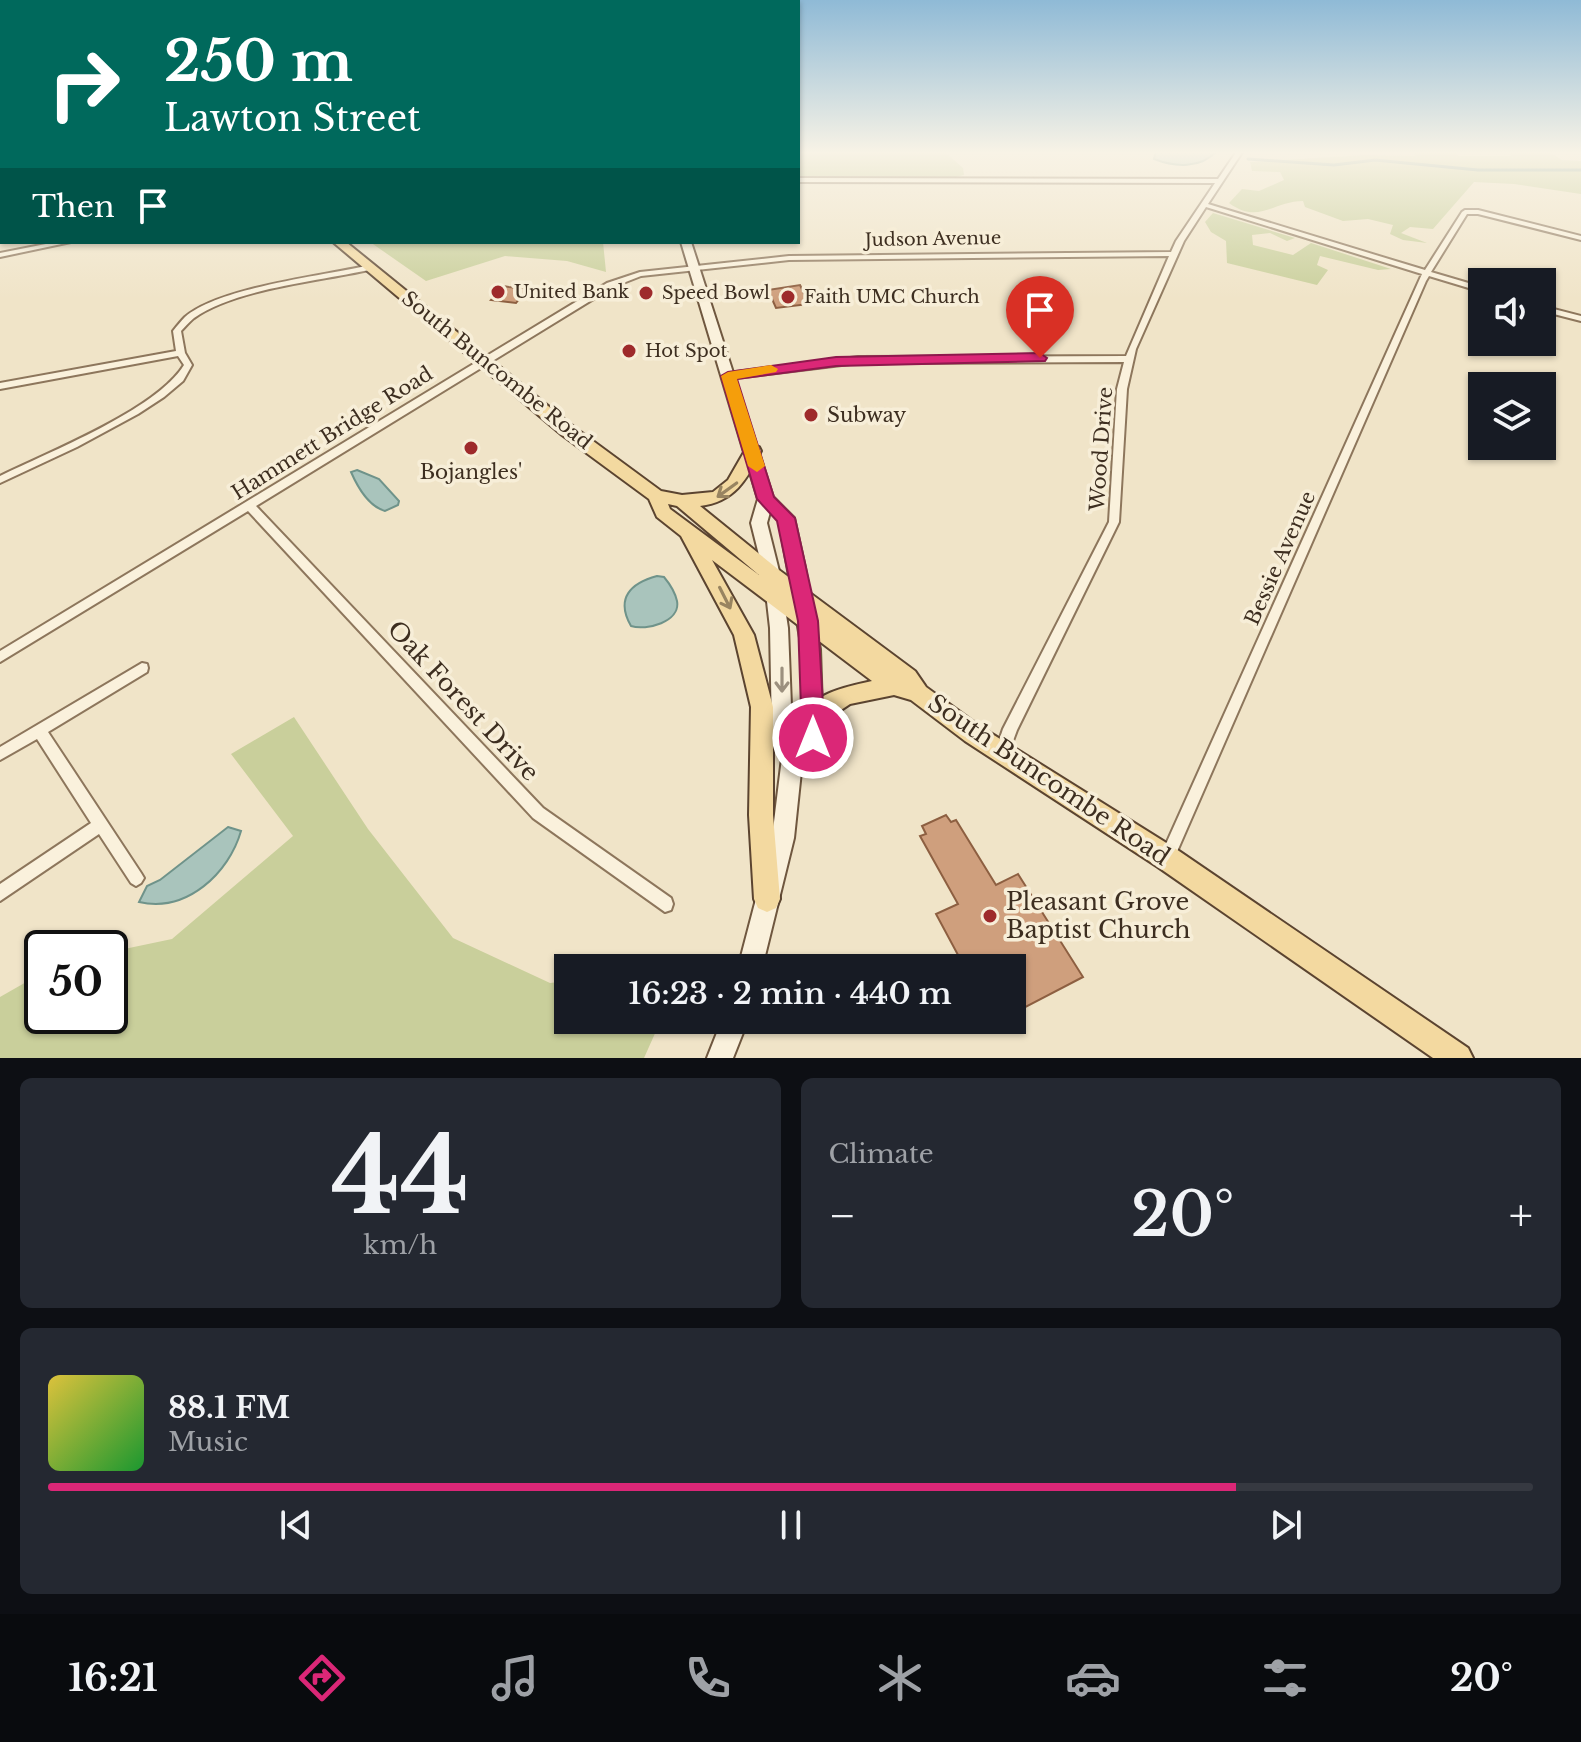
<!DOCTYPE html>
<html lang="en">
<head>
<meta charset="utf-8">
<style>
  body { margin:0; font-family:"Libre Baskerville",serif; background:#242831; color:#f1f3f6; height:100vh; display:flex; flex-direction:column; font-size:30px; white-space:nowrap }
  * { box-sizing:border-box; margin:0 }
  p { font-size:26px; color:#9ea1a6 }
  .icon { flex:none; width:44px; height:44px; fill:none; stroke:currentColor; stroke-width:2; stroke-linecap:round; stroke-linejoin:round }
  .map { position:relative; height:1058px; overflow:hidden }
  .side { display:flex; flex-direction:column; gap:20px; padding:20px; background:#0d0f14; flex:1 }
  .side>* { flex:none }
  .hud { position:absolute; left:0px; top:0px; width:800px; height:244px; box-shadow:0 2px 6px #0004; background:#00695c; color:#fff; overflow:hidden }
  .controls { position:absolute; left:1468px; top:268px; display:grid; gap:16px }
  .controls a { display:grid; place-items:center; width:88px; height:88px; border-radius:0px; background:#171b24; box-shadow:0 2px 6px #0004; font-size:40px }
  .speed { position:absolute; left:24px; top:930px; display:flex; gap:16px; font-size:40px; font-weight:700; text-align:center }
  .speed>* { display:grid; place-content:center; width:104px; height:104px; border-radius:50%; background:#171b24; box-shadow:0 2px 6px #0004; line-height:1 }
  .speed .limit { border:4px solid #111; border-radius:12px; background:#fff; color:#111 }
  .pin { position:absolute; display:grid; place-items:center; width:68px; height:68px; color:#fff; margin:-82px -34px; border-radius:50% 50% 50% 0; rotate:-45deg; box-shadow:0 0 8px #0007 }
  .pin .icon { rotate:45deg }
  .me { position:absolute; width:88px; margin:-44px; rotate:0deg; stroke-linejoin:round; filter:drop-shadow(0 0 6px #0008) }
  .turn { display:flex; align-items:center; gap:28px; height:168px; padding:0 32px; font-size:36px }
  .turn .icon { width:104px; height:104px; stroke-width:2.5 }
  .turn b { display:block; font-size:56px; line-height:68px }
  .then { display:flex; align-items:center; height:76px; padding:0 32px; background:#0003; gap:16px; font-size:30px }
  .big { font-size:60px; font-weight:600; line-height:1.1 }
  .side .card { flex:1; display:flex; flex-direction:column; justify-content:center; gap:12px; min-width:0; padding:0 28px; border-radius:12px; background:#242831 }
  .side .dial { align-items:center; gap:0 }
  .dial b { font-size:104px; line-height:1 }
  .song { display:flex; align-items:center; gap:24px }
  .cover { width:96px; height:96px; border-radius:12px; background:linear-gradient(135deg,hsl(50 70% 55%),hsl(130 70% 35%)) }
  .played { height:8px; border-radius:4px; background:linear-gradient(90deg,#db2777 80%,#363941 80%) }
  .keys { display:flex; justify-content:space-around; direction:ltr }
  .heat { display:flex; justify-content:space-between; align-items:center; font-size:44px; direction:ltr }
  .side .tiles { flex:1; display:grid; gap:20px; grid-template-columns:1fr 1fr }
  .card:last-child { grid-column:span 2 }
  .trip { position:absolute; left:554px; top:954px; width:472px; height:80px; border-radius:0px; background:#171b24; box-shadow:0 2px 6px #0004; font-weight:600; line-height:80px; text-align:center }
  .menu { display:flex; height:128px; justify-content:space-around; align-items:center; background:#090b0e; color:#9ea1a6 }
  .menu .icon { width:56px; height:56px }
  .menu .on { color:#db2777 }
  .menu b { font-size:36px; color:#f1f3f6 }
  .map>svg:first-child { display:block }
  .green { fill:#c9cf9b }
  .water { fill:#a9c4bc; stroke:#6f938a; stroke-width:2 }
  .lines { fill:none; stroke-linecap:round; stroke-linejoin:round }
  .stream { stroke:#6f938a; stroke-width:3 }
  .building { fill:#cf9f7d; stroke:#8d5f41; stroke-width:2 }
  .street-casing { stroke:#8d765c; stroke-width:4 }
  .secondary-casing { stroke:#6f573f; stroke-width:4 }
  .primary-casing { stroke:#5b4430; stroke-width:4 }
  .street { fill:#faf1dc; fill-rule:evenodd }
  .secondary { fill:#faf1dc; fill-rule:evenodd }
  .primary { fill:#f3d9a0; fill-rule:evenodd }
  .oneway { stroke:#988460 }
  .oneway2 { stroke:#9c907e }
  .route { fill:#db2777; stroke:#8e194d; stroke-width:2 }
  .slow { fill:#f59e0b }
  .poi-dot { fill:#9e2a2b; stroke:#f7eed8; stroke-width:3 }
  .labels { text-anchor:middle; stroke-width:7; stroke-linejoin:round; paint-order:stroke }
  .far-street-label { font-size:18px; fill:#3d2e20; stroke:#f7eed8 }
  .far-poi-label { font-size:18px; fill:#3d2e20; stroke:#f7eed8; text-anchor:start }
  .street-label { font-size:20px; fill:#3d2e20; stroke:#f7eed8 }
  .poi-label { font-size:20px; fill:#3d2e20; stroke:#f7eed8; text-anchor:start }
  .near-street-label { font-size:24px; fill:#3d2e20; stroke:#f7eed8 }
  .near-poi-label { font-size:24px; fill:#3d2e20; stroke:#f7eed8; text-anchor:start }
</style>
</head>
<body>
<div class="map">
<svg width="1581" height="1058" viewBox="0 0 1581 1058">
  <rect width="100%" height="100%" fill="#f0e4c8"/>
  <path class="green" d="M 798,151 L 946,153 L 963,168 L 964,175 L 956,177 L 798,176 Z
    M 1412,151 L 1453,151 L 1459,156 L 1511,156 L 1509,151 L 1548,151 L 1562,160 L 1581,161 L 1581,194 L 1514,184 L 1474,182 L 1433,229 L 1410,227 L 1401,233 L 1427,243 L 1403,240 L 1390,234 L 1393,225 L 1368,219 L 1343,221 L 1305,207 L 1303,201 C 1273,201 1259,225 1229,203 L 1242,189 L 1259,191 L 1284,180 L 1280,172 L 1252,171 L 1250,162 L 1364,155 L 1416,156 Z
    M 1213,213 L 1295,238 L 1287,241 L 1270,233 L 1252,235 L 1253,245 L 1293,255 L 1311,243 L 1391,269 L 1378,270 L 1320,256 L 1317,265 L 1328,270 L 1317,285 L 1227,263 L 1226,241 L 1211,232 L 1205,222 Z
    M 370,242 L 603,242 L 606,272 L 567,261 L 505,256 L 426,281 Z
    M 294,717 L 368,829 L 453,938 L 550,983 L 568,981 L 568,1020 L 661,1020 L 644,1058 L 0,1058 L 0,997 L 42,973 L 42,1016 L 110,1016 L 110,952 L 172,939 L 293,836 L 231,754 Z"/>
  <path class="water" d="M 1156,151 L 1217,151 C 1200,169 1175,167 1154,159 Z
    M 357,470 L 379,479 L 399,501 L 398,505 L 385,511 C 368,506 358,488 351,472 Z
    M 657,576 L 664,577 C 669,583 675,592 677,601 C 681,622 646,631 631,626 C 615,598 631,583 657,576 Z
    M 228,827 L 241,831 C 229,873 187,913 139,902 L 147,886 L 160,880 Z"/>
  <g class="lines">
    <path class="stream" d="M 1248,159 L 1334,165 L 1375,160 L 1478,170 L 1581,170"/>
  </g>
  <path class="building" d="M 800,285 L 809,304 L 776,308 L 768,290 Z
    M 503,286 L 509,287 L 527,289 L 516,303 L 491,300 Z
    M 946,815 L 951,822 L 956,820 L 996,885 L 1018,874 L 1083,977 L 1012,1014 L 1012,968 L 965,968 L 936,914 L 958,904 L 920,836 L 926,834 L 922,826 Z"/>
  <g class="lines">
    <defs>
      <path id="street" d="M 1237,151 L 1243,151 L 1208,204 L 1425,270 L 1462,212 L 1465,210 L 1478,210 L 1581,236 L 1581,240 L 1478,214 L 1467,214 L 1431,272 L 1482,287 L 1482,292 L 1429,276 L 1426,281 L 1172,863 L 1167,865 L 1162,863 L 1159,858 L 1162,853 L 1422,274 L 1206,207 L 1184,241 L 1136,349 L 1127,389 L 1119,522 L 1017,730 L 1007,757 L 1002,759 L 997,757 L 995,753 L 1003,729 L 1109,522 L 1117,389 L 1124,362 L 858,363 L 728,379 L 723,376 L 728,373 L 858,357 L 1126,356 L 1169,256 L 789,260 L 641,276 L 613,287 L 256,506 L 543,808 L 671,898 L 673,904 L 671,910 L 665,912 L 533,818 L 248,511 L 0,662 L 0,651 L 607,283 L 640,272 L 789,256 L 1171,252 L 1176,241 L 1215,183 L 798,182 L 798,178 L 1218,179 Z
        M 56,242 L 71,242 L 0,257 L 0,253 Z
        M 370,265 L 373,265 L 373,269 C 322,281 236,288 194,318 C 189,322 185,327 181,331 L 185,353 L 192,365 L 183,381 L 164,397 L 138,414 L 77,447 L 0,483 L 0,476 C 49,452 156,410 184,365 L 178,356 L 0,389 L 0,383 L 176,351 L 173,331 C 177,326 181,321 185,317 C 220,287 323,276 370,265 Z
        M 1542,306 L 1581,316 L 1581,321 L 1542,311 Z
        M 142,663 L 147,664 L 148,668 L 147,672 L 48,732 L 141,873 L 144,878 L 141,883 L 136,886 L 131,883 L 99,834 L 0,901 L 0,884 L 91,823 L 37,739 L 0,760 L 0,747 Z"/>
      <path id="secondary" d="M 681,242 L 691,242 L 773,497 L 794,518 L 805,568 L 820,649 L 823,738 L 802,762 L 794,838 L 762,968 L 738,968 L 772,838 L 782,758 L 772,732 L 770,628 L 764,575 L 751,523 L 758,499 ZM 770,512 L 779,520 L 802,649 L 803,735 L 796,741 L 792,732 L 788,628 L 780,575 L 767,523 Z
        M 722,1020 L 748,1020 L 733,1058 L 707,1058 Z"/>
      <path id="primary" d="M 333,242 L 346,242 L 574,427 L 661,491 L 682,495 L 713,492 L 728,480 L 747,447 L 759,447 L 761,451 C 747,480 734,502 700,506 L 779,570 L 915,671 L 926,687 L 981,727 L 1176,849 L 1468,1048 L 1473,1058 L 1433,1058 L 1158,867 L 965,741 L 911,700 L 894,695 L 850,704 L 823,722 L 815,724 L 807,722 L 804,715 C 815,692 850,686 872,681 L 712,560 L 754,635 L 773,707 L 773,815 L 780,899 L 776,908 L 767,912 L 758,908 L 754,899 L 749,815 L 751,707 L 734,635 L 681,536 L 657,517 L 649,499 L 562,435 ZM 668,504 L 677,506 L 759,575 L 670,509 Z"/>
    </defs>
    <use href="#street" class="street-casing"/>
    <use href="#secondary" class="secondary-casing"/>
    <use href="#primary" class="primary-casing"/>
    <use href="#street" class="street"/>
    <use href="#secondary" class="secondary"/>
    <use href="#primary" class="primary"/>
  </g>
  <defs><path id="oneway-shaft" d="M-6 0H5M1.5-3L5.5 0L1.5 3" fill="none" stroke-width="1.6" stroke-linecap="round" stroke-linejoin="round" transform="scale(2)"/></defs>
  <g class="oneway">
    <use href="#oneway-shaft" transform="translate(727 490) rotate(144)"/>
    <use href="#oneway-shaft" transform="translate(725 598) rotate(63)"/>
  </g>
  <use class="oneway2" href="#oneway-shaft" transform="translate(782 680) rotate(90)"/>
  <linearGradient id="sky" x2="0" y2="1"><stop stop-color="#8fbad6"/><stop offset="0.51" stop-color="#f8f3e6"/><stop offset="1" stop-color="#f8f3e6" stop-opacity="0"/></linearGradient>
  <rect width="1581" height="299" fill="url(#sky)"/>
  <path class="route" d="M 1040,353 L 1047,358 L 1045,361 L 836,366 L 737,379 L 774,497 L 795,518 L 818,621 L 825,738 L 821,745 L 813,748 L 805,745 L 802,738 L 798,621 L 777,521 L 757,499 L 721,376 L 728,372 L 836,357 Z"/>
  <path class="slow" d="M 771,365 L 778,369 L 776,372 L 737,379 L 765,466 L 757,472 L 748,466 L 721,376 L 728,372 Z"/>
  <g class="poi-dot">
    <circle cx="498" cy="292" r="8"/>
    <circle cx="646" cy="293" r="8"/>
    <circle cx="788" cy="297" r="8"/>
    <circle cx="629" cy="351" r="8"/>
    <circle cx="811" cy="415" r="8"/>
    <circle cx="471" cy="448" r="8"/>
    <circle cx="990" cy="916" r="8"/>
  </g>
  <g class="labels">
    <g class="far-street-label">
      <text transform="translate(933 239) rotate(-1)" y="6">Judson Avenue</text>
    </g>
    <g class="far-poi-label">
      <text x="514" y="298">United Bank</text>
      <text x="662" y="299">Speed Bowl</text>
      <text x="804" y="303">Faith UMC Church</text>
      <text x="645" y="357">Hot Spot</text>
    </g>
    <g class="street-label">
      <text transform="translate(497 370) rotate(39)" y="7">South Buncombe Road</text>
      <text transform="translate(332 433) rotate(-32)" y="7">Hammett Bridge Road</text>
      <text transform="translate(1101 449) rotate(-86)" y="7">Wood Drive</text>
      <text transform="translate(1280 558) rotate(-66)" y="7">Bessie Avenue</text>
    </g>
    <g class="poi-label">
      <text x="827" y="422">Subway</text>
      <text x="471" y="479" text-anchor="middle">Bojangles'</text>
    </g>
    <g class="near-street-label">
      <text transform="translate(463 701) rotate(47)" y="8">Oak Forest Drive</text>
      <text transform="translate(1049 780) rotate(34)" y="8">South Buncombe Road</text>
    </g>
    <g class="near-poi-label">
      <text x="1006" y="910">Pleasant Grove<tspan x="1006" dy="28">Baptist Church</tspan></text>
    </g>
  </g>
</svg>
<div class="controls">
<a><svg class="icon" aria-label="sound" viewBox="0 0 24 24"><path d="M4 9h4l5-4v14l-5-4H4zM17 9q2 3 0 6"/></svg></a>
<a><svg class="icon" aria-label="layers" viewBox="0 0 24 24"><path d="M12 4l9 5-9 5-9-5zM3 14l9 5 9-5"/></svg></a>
</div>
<div class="speed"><div class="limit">50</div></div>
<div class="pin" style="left:1040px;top:358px;background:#d93025"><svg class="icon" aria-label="arrive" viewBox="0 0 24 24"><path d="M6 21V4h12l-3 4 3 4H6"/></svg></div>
<svg class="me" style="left:813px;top:738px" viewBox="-20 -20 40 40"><circle r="17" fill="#db2777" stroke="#fff" stroke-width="3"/><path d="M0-11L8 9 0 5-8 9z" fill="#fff"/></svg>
<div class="trip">16:23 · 2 min · 440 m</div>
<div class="hud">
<div class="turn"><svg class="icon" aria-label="right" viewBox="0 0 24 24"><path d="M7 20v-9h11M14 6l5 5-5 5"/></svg><div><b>250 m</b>Lawton Street</div></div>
<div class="then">Then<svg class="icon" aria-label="arrive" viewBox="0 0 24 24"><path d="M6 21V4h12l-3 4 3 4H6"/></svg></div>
</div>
</div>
<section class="side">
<div class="tiles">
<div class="card dial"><b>44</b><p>km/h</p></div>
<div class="card"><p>Climate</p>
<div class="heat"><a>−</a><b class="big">20°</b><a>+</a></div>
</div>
<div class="card">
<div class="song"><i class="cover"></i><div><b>88.1 FM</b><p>Music</p></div></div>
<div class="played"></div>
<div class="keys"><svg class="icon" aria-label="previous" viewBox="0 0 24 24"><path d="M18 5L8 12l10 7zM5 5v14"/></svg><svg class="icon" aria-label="pause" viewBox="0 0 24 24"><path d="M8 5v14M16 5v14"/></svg><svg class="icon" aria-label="next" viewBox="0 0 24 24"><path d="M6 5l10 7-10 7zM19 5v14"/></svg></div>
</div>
</div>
</section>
<nav class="menu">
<b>16:21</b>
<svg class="icon on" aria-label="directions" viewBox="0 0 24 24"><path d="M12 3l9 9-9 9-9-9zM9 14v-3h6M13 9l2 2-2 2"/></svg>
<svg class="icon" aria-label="music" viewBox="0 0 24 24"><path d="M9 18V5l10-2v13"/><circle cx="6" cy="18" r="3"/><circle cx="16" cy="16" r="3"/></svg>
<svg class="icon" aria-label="phone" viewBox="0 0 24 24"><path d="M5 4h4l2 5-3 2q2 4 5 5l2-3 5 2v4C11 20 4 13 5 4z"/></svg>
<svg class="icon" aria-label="climate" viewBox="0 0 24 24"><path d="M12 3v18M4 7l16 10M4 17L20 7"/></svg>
<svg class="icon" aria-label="car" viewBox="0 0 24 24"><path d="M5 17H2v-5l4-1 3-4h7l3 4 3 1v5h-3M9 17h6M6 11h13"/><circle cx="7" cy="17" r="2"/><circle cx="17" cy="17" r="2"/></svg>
<svg class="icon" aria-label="filters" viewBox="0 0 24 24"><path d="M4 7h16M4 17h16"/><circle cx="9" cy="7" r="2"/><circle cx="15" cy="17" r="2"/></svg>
<b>20°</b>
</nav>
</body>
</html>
